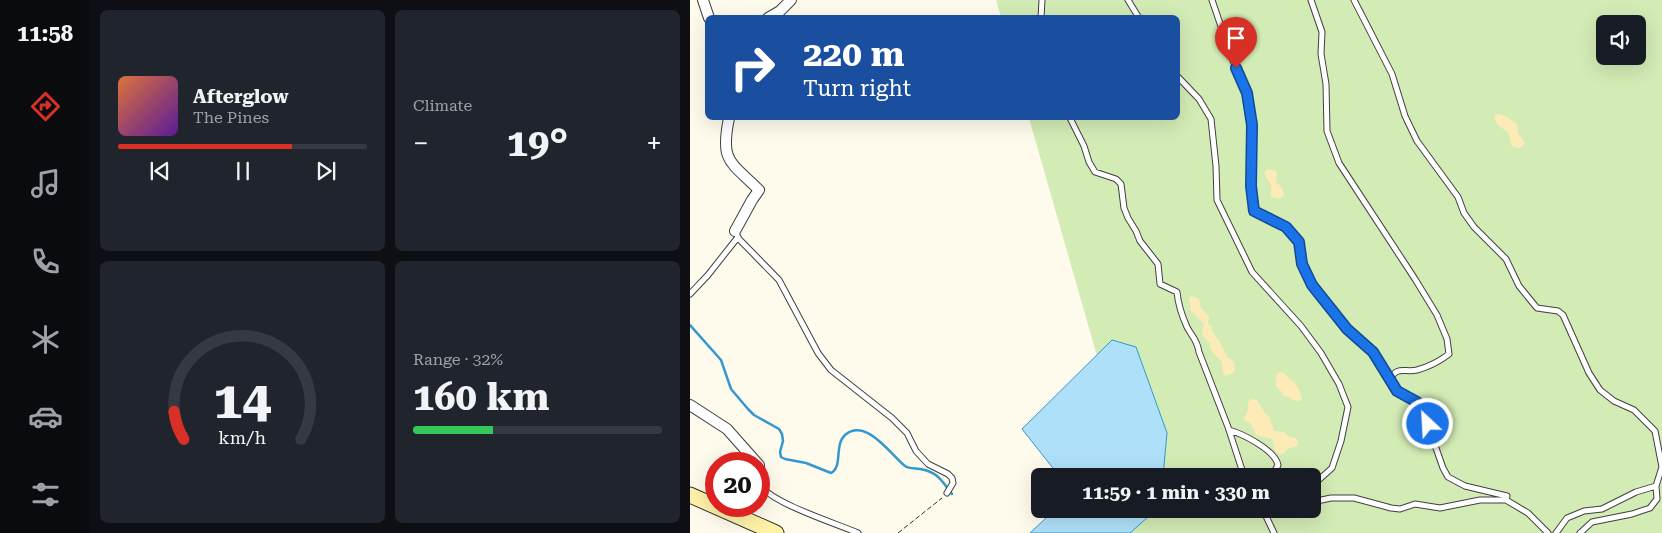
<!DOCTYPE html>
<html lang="en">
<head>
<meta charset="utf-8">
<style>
  body { margin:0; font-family:"Roboto Serif",serif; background:#20242c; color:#f1f3f6; height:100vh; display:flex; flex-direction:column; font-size:19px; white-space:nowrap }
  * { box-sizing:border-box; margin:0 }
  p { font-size:16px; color:#9ea1a6 }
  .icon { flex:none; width:28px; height:28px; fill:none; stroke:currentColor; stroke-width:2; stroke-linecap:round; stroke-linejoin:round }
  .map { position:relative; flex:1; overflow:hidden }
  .sheet { display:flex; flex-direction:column; gap:10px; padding:10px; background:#0d0f14; width:600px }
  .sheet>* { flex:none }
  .hud { position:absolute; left:15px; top:15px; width:475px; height:105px; border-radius:8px; box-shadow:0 5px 20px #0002; background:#1a4fa0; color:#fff; overflow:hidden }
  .fabs { position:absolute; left:906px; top:15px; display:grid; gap:10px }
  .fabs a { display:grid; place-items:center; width:50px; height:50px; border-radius:8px; background:#171b24; box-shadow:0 5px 20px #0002; font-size:25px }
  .speed { position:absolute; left:15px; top:452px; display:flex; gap:10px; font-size:25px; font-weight:700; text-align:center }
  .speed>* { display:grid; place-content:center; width:65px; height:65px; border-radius:50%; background:#171b24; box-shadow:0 5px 20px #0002; line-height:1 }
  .speed .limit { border:8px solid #d22; background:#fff; color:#111 }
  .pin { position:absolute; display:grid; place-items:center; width:42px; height:42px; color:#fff; margin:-51px -21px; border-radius:50% 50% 50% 0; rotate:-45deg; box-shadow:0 0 5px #0007 }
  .pin .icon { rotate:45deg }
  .me { position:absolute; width:55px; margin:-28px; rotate:335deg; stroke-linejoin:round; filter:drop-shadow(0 0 4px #0008) }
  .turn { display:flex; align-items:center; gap:18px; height:105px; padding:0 15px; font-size:22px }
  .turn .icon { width:65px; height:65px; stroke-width:2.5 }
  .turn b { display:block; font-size:35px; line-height:42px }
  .big { font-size:38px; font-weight:700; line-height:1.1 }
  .sheet .widget { flex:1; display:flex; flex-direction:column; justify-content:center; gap:8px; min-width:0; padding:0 18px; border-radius:8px; background:#20242c }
  .sheet .dial { align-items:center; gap:0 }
  .dial svg { height:130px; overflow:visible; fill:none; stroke:#363941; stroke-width:7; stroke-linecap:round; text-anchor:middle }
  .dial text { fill:#f1f3f6; stroke:none }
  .song { display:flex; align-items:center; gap:15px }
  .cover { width:60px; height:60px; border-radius:8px; background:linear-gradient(135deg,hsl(20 70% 55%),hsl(270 70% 35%)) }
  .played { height:5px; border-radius:2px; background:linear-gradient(90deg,#d93025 70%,#363941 70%) }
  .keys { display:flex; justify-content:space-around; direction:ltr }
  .heat { display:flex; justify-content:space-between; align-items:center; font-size:28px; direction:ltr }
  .charge { height:8px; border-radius:4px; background:linear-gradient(90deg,#34c759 32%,#363941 0) }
  .sheet .tiles { flex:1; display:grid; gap:10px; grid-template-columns:repeat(2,1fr) }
  .trip { position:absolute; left:341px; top:468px; width:290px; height:50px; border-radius:8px; background:#171b24; box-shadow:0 5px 20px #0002; font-weight:700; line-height:50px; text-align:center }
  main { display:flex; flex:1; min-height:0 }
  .tabs { display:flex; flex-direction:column; width:90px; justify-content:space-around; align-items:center; background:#090b0e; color:#9ea1a6 }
  .tabs .icon { width:35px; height:35px }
  .tabs .selected { color:#d93025 }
  .tabs b { font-size:22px; color:#f1f3f6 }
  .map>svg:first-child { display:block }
  .green { fill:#d3ebb5; fill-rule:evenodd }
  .sand { fill:#fdebb7 }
  .water { fill:#afe0f9; stroke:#3398d2 }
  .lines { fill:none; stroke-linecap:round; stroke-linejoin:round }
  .stream { stroke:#3398d2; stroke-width:2.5 }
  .lane-casing { stroke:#404040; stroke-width:7 }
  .street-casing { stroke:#404040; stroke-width:12 }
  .secondary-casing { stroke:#2f2f2f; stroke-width:17 }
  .path { stroke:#2f2f2f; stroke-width:1; stroke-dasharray:5 2.5; stroke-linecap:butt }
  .lane { stroke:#fff; stroke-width:5 }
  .street { stroke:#fff; stroke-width:10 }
  .secondary { stroke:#fff2a7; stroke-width:15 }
  .route-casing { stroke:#114b97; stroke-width:12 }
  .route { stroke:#1a73e8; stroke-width:9 }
</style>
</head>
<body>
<main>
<nav class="tabs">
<b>11:58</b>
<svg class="icon selected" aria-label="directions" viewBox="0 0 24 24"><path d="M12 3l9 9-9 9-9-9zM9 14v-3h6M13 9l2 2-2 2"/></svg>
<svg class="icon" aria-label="music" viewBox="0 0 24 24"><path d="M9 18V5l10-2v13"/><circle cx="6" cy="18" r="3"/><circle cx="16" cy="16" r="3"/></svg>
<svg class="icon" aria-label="phone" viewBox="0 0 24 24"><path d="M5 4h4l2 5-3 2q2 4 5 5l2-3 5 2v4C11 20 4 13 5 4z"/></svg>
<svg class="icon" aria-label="climate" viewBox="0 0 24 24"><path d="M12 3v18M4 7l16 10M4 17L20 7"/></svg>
<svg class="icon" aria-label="car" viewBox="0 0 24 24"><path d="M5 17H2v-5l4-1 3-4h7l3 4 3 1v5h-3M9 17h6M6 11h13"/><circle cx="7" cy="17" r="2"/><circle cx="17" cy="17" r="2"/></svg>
<svg class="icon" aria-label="filters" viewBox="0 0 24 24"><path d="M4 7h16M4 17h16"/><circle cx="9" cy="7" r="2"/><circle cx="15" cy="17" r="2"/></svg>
</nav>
<section class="sheet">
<div class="tiles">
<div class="widget">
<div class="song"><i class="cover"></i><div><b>Afterglow</b><p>The Pines</p></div></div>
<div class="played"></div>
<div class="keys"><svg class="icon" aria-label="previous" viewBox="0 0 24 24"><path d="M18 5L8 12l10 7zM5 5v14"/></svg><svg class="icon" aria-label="pause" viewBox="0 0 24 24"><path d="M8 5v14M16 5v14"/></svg><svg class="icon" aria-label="next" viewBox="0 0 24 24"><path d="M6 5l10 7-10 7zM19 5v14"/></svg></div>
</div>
<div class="widget"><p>Climate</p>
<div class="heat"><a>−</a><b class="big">19°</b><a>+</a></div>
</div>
<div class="widget dial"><svg viewBox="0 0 100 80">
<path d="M14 69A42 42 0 1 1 86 69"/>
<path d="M14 69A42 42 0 0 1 8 52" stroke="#d93025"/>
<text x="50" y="56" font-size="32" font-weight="700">14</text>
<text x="50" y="72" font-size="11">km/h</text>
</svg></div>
<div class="widget"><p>Range · 32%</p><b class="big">160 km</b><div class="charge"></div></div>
</div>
</section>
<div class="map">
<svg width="972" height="533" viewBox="0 0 972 533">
  <rect width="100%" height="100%" fill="#fffbec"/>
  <path class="green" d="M 306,0 L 972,0 L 972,533 L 362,533 L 379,509 L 622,509 L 622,476 L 400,476 L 429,433 L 339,118 L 488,118 L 488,18 L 311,17 ZM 915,24 L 948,24 L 948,56 L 915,56 Z"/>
  <path class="sand" d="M 809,114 L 817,117 L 827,124 L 828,133 L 835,143 C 831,149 827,149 821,145 L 819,133 C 813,128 803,125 805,115 Z
    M 577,169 L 585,170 L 587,173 L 586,182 L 590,186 L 594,193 L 593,196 L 590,199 L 581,197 C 580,192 582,190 581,186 C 579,180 575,178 575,172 Z
    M 501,296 L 506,297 L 509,300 L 511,308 L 519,316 L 518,323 L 522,327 L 521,330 L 528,339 L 538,358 L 542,360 L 545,365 L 544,372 L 536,376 L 533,374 L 532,362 L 520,349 L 520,343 L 512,335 L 514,324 L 501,311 L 499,299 Z
    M 589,372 L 594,373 C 597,378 601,379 605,383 C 608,386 611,395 612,399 L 609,401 L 602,400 L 601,398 L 593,396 L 592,392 L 586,386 L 586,376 Z
    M 561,399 L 567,400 L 574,412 L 580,418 L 584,431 L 594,432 L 600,437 L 606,438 L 608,442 L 607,446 L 597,449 L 595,453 L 590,454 L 586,452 L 582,439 L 566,435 L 561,424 L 554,419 C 555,415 557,413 558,410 C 559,404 556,403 561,399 Z"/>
  <path class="water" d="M 422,340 L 446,347 L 477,433 L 473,476 L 367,476 L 366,472 L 332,429 Z
    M 362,509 L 463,509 L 458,517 L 440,533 L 340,533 L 356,518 Z"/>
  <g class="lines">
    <path class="stream" d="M 0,325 L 31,360 L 41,389 L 58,409 L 64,415 L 89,429 L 92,434 L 93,441 L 90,452 L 91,457 L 95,459 L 116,463 L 141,473 C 153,467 144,445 155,435 C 176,417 201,455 215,466 C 219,469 225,468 230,469 C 248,472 251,480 262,494"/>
    <defs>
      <path id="lane" d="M 438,0 L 449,18
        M 522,0 L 541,56 L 557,93 L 562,125 L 561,186 L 564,211 L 596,227 L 609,241 L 612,264 L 622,285 L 657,329 L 683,353 L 707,391 L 727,402 L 733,411 L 753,468 L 758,477 L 775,486 L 817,496 L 816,500
        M 621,0 L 632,32 L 631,54 L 636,84 L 637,131 L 649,163 L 725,279 L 747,315 L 757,339 L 759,354 C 750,361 738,367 727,370 C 714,373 708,365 699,380
        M 664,0 L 702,74 L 715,116 L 727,141 L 768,197 L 774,213 L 784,227 L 816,259 L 829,286 L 847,308 L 868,311 L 873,315 L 899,373 L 910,390 L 924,401 L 944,410 L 965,431 L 972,467
        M 351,18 L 352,0
        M 488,77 L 509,99 L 521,119 L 526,166 L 527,200 L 562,272 L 611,326 L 631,353 L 649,384 L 658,407 L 651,441 L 642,468 L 622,486
        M 380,118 L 394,146 L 399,162 L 405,172 L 426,179 L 431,184 L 434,208 L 438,218 L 446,231 L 450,241 L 468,264 L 470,284 L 487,292 C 488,303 492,316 497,327 C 502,337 507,339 509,352 L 538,427 L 554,476
        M 45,231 L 49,239 L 89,280 L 128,353 L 141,370 L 202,418 L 217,433 L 226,451 L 238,464 L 258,474 L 262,478 L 263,483 L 257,493
        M 0,294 L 18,275 L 48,237
        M 539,430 C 553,434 585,450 588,465 L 582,476
        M 69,484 C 81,503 145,523 168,533
        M 966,486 L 972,467
        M 622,502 L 641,498 L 664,498 L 701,508 L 710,509 L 725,504 L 750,508 L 790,500 L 816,500 L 838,513 L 858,533
        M 572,509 L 574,512 L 588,514 L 601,509
        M 574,512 L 584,533
        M 866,533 L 877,518 L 894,511 L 912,509 L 946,492 L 966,486 L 967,499 L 960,508 L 942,514 L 902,522 L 890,533"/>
      <path id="street" d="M 13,0 L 19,18
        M 78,18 L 90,11 L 101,0
        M 39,118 C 30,162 40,161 69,190 L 62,200 L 45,231
        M 0,405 L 37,429 L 68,464
        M 69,465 L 69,477"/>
      <path id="secondary" d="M 0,495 L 86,533"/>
    </defs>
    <use href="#lane" class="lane-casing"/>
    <use href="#street" class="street-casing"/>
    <use href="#secondary" class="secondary-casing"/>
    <path class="path" d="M 208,533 L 252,498"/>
    <use href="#lane" class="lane"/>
    <use href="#street" class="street"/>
    <use href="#secondary" class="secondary"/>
  </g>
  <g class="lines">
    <defs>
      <path id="route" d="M 546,68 L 557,93 L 562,125 L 561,186 L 564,211 L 596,227 L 609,242 L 612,264 L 622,285 L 657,329 L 683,352 L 707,391 L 727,402 L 733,411 L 738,424"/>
    </defs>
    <use href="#route" class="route-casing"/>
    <use href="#route" class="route"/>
  </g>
</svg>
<div class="fabs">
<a><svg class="icon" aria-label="sound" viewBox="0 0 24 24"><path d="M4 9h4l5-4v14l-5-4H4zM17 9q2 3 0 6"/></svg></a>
</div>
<div class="speed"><div class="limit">20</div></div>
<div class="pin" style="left:546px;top:68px;background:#d93025"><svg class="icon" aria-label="arrive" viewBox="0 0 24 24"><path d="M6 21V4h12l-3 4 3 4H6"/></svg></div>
<svg class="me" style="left:738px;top:424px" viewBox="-20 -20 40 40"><circle r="17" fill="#1a73e8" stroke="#fff" stroke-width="3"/><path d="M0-11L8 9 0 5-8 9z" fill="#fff"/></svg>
<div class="trip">11:59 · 1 min · 330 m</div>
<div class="hud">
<div class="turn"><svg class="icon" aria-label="right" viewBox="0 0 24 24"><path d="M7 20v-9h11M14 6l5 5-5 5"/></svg><div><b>220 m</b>Turn right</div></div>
</div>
</div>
</main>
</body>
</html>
